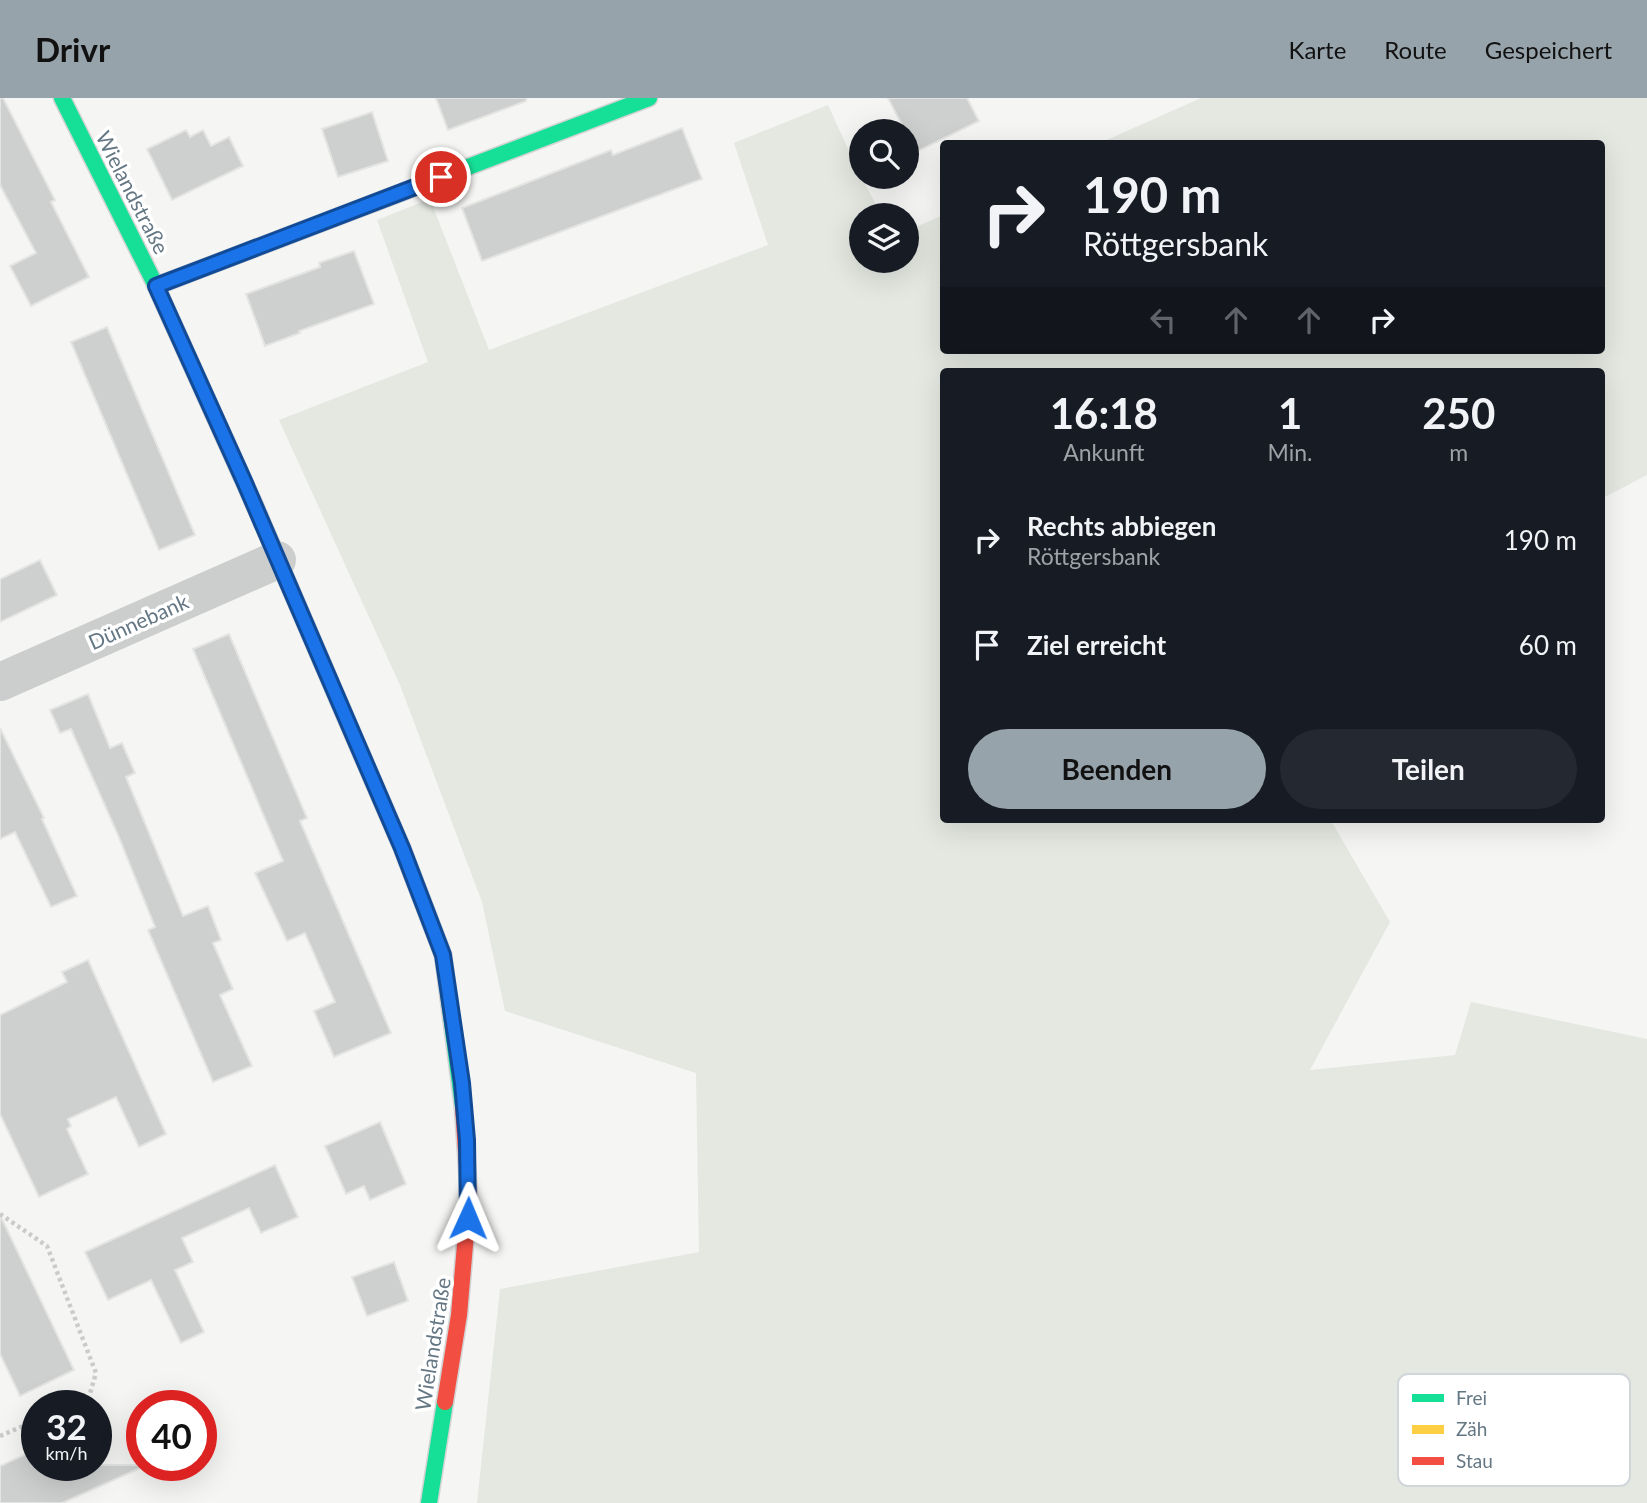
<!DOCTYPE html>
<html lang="de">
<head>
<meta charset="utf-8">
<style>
  :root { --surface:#171b24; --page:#242831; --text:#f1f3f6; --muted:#9ea1a6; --accent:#97a3ab }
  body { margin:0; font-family:Lato,sans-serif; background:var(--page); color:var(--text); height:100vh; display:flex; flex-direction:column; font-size:26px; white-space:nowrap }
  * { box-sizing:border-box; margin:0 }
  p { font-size:23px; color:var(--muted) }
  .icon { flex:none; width:38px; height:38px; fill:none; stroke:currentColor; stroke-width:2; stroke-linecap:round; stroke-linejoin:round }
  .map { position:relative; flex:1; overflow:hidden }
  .drawer { position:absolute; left:940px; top:270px; width:665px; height:455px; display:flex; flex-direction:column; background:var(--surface); border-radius:7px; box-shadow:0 7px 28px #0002 }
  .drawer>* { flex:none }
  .hud { position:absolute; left:940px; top:42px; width:665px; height:214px; border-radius:7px; box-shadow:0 7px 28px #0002; background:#171b24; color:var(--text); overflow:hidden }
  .controls { position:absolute; left:849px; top:21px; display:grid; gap:14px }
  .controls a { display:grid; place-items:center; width:70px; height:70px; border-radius:50%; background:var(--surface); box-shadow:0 7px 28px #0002; font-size:35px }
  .speed { position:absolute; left:21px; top:1292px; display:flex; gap:14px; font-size:35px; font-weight:700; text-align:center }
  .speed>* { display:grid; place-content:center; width:91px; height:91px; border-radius:50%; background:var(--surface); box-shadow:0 7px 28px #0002; line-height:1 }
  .speed small { font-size:18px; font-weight:400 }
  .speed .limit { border:10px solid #d22; background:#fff; color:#111 }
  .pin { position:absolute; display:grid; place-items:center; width:60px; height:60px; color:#fff; margin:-30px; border:4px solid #fff; border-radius:50%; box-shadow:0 2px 7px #0007 }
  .me { position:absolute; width:77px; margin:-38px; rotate:1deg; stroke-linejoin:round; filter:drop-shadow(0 0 5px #0008) }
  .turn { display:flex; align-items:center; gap:24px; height:147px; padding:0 28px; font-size:32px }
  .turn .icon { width:91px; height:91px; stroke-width:2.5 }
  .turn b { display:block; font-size:49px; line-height:60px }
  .lanes { display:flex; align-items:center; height:66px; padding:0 28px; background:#0003; justify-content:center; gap:35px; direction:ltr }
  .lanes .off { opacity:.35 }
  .eta { display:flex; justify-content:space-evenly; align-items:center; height:119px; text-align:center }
  .eta b { font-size:42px; font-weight:700; line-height:49px }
  .primary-button { display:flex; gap:14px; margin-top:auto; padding:14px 28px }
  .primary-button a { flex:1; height:80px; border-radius:42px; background:var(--accent); color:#111; font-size:28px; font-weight:700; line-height:80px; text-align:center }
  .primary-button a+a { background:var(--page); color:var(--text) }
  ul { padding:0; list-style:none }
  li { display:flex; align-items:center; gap:21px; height:105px; padding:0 28px }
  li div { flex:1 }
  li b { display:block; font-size:26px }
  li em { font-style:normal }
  header { display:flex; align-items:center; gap:42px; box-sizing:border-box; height:98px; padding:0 35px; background:var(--accent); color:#111 }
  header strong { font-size:33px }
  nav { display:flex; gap:38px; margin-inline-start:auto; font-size:24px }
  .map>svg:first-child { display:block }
</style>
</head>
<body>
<header>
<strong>Drivr</strong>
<nav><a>Karte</a><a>Route</a><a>Gespeichert</a></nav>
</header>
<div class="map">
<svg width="1647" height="1405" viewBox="0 0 1647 1405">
  <rect width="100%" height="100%" fill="#f5f5f3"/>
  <polygon fill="#e4e8e1" points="1201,0 1647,0 1647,377 1601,401 1601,273 943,273 943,721 1330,721 1390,824 1310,972 1455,957 1471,904 1647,941 1647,1405 477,1405 500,1191 699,1154 696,975 505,913 482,804 400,587 279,322 428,264 377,122 430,101 489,252 768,147 734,45 828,7 861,79 882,117 861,117 861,163 906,163 907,133 943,117 943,252 1601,252 1601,46 1100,45"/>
  <g fill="#ced0cf" stroke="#e4e4e3" stroke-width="2">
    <polygon points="0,0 3,0 55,102 51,104 89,179 31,208 10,168 36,155 0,87"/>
    <polygon points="436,0 526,0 526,3 448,32"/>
    <polygon points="888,0 967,0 979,23 916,54"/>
    <polygon points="372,14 388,63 338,79 322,31"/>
    <polygon points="682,30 702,81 482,163 462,110 611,52 613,57"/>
    <polygon points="186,32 190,39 203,32 211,48 229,39 243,68 172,102 147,51"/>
    <polygon points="354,153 374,206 299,233 300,235 265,248 246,196 320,169 319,165"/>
    <polygon points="107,229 195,437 159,452 71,244"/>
    <polygon points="40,462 57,497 0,524 0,481"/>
    <polygon points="229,536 307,720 300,723 391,935 334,959 314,913 335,904 305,835 287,843 255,775 283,763 193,551"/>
    <polygon points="88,596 110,650 122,645 135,675 126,679 183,818 208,808 221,842 213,845 233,891 220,897 252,968 213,984 148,832 155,829 118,737 71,631 60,635 50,612"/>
    <polygon points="0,630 44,720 42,721 77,798 51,809 15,734 0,741"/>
    <polygon points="88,862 166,1036 139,1049 116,999 68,1021 71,1028 67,1031 88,1076 39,1099 0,1016 0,917 67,884 62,874"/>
    <polygon points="380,1024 406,1086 370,1102 364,1088 346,1096 325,1048"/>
    <polygon points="275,1067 298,1119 261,1135 249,1110 182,1140 193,1164 175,1172 204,1234 181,1245 151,1182 108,1202 85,1154"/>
    <polygon points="0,1117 74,1272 20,1298 0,1256"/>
    <polygon points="394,1164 408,1203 367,1218 352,1179"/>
    <polygon points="37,1351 37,1367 147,1367 62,1405 0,1405 0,1368"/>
  </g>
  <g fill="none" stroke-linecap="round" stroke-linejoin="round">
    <defs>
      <g id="fast">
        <polyline points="62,0 156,188 255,408"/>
        <polyline points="156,188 649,0"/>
        <polyline points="339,604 402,750 443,857 463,1009"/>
        <polyline points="429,1405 445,1304"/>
      </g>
      <polyline id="slow" points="255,408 339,604"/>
      <polyline id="jam" points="445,1304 459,1217 469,1100 463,1009"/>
    </defs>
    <use href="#fast" stroke="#d2d3d4" stroke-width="19"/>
    <use href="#slow" stroke="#d2d3d4" stroke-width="19"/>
    <use href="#jam" stroke="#d2d3d4" stroke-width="19"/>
    <g stroke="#cacbcb" stroke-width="4.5" stroke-dasharray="3.5 3.5" stroke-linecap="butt">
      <polyline points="0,1116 47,1148 96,1275 89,1299 70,1307"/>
      <polyline points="0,1338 37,1322"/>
    </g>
    <polyline stroke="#cccece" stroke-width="38" points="0,584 277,462"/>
    <use href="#fast" stroke="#16e098" stroke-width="16"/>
    <use href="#slow" stroke="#ffcf43" stroke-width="16"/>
    <use href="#jam" stroke="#f24e42" stroke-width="16"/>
  </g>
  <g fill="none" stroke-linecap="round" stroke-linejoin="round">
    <defs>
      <polyline id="route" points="441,79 156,188 244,383 402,750 443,857 462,985 467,1042 468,1120"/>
    </defs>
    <use href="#route" stroke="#114b97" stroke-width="18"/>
    <use href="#route" stroke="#1a73e8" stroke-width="12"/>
  </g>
  <g text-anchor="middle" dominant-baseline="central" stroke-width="7" stroke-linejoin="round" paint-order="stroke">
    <g font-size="21" fill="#647784" stroke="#fff">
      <text transform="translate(133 94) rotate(63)">Wielandstraße</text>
      <text transform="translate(138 523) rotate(-24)">Dünnebank</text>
      <text transform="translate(432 1246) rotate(-81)">Wielandstraße</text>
    </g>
  </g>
  <rect x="1398" y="1276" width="232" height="112" rx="10" fill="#fff" stroke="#d0d6da" stroke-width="2"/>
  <rect x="1412" y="1296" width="32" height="8" fill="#16e098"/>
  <rect x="1412" y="1327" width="32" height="9" fill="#ffcf43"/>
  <rect x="1412" y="1359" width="32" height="8" fill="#f24e42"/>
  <g font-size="19" fill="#647784">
    <text x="1456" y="1307">Frei</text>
    <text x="1456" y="1338">Zäh</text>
    <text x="1456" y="1370">Stau</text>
  </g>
</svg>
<div class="controls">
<a><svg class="icon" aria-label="search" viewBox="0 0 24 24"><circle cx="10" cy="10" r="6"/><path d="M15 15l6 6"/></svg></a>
<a><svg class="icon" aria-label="layers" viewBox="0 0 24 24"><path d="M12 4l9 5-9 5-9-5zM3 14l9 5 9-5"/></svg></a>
</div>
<div class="speed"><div>32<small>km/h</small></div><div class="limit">40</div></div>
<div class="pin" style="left:441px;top:79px;background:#d93025"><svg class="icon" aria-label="arrive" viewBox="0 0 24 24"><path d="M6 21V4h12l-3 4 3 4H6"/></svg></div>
<svg class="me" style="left:468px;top:1120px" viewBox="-20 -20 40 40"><path d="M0-17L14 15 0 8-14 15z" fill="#1a73e8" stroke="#fff" stroke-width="4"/></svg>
<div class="hud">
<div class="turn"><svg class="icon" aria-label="right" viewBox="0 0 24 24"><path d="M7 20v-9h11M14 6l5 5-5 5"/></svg><div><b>190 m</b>Röttgersbank</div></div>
<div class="lanes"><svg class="icon off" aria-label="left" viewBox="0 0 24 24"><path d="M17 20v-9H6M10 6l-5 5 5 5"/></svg><svg class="icon off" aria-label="ahead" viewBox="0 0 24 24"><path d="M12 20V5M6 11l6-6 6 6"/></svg><svg class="icon off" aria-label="ahead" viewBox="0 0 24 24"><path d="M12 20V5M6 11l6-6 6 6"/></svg><svg class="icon" aria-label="right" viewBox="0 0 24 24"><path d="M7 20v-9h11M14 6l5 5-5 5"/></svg></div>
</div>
<section class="drawer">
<div class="eta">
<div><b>16:18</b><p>Ankunft</p></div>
<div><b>1</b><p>Min.</p></div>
<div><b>250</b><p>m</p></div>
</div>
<ul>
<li><svg class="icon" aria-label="right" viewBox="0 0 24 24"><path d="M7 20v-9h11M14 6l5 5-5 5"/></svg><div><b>Rechts abbiegen</b><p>Röttgersbank</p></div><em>190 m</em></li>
<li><svg class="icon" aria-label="arrive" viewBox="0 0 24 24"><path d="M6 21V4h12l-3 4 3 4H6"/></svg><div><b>Ziel erreicht</b></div><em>60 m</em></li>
</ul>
<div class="primary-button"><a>Beenden</a><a>Teilen</a></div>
</section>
</div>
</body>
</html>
